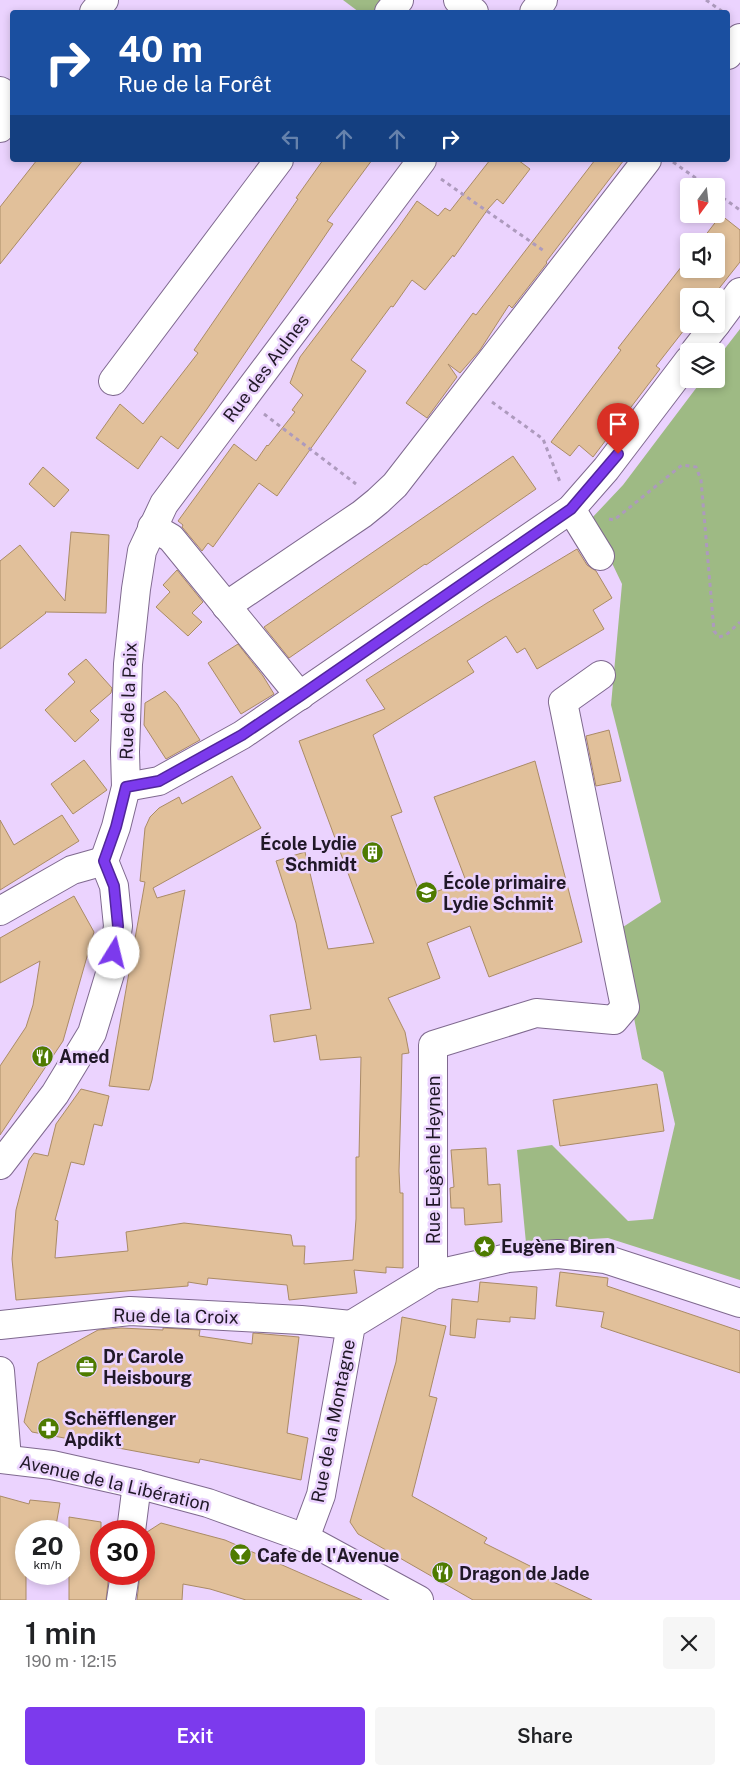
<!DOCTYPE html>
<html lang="en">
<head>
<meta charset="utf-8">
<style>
  :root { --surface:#fff; --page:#f6f6f6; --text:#202124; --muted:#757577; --accent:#7c3aed }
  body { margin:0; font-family:"Public Sans",sans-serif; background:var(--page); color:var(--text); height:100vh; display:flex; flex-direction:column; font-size:19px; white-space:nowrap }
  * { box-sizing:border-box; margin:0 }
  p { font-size:16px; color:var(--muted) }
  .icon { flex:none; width:28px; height:28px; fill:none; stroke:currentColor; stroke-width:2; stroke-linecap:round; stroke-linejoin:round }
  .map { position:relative; height:1600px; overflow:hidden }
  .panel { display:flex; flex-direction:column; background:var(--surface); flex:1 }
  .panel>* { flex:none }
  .guide { position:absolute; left:10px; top:10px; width:720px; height:152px; border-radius:5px; box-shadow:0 2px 8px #0003; background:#1a4fa0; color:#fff; overflow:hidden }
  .needle { width:32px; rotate:195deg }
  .fabs { position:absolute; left:680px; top:178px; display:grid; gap:10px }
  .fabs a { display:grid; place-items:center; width:45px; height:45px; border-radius:5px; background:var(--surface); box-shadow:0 2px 8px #0003; font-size:25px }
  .speed { position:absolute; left:15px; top:1520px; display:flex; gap:10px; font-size:25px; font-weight:700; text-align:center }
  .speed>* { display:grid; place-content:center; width:65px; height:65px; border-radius:50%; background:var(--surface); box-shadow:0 2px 8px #0003; line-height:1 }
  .speed small { font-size:12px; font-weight:400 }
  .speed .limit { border:8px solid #d22; background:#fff; color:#111 }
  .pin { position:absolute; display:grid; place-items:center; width:42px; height:42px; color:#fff; margin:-51px -21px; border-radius:50% 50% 50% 0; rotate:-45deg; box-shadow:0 0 5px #0007 }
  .pin .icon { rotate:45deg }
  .me { position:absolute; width:55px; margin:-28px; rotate:9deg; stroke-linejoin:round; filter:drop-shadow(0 0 4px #0008) }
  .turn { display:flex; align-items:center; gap:18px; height:105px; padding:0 25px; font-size:22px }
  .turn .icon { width:65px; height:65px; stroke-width:2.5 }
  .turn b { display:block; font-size:35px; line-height:42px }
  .lanes { display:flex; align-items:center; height:48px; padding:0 25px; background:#0003; justify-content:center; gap:25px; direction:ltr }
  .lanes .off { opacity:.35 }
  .round { display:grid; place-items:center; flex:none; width:52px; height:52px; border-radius:5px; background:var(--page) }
  .summary { display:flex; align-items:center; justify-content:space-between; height:85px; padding:0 25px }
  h1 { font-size:30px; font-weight:600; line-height:38px }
  .action { display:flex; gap:10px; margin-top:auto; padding:10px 25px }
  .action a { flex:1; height:58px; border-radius:5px; background:var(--accent); color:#fff; font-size:20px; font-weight:600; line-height:58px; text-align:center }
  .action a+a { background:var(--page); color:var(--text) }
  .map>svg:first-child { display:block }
</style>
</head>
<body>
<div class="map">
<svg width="740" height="1600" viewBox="0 0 740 1600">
  <rect width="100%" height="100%" fill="#ebd3fe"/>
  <g fill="#9eba84">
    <polygon points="343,0 387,0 377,12 359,12"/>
    <polygon points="740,329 740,1280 608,1238 526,1243 517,1150 552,1145 628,1221 653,1219 675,1124 663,1072 642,1059 617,931 661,902 611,705 622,584 591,519 623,485 703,379 716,379 716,360"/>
  </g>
  <g fill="#e1c09a" stroke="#aa8b66">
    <polygon points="37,160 83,160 0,264 0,207"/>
    <polygon points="323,160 372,160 327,221 333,224 207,409 178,449 161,436 138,469 96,438 120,404 143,424 198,353 194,350 298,199 296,198"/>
    <polygon points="490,160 518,160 530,169 503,204 497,199 488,209 454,257 453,255 425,290 412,280 393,307 391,306 351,360 366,371 277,496 259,483 213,547 208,543 202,551 182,527 183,525 178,521 234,444 256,461 267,445 268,446 295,412 292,410 303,395 290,383 300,357 398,228 417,201 438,216 445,208 450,211"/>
    <polygon points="595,160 624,160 546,262 547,263 512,308 509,305 480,350 460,373 448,364 457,377 427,418 406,403 473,313 476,315"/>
    <polygon points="721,215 740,230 740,262 713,296 689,296 689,324 692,324 690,327 688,325 656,366 660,369 593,457 579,445 570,456 551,442 621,350 618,348 689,257 689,269 716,269 716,241 701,241"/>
    <polygon points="513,456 536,489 426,565 425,564 289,658 264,627"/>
    <polygon points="43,467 69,490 54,507 29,484"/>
    <polygon points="71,532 109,535 106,613 45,612 46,613 0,649 0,561 20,545 65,601"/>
    <polygon points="577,549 587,565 596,571 612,598 593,610 604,629 537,669 525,648 517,653 506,636 467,661 474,672 373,735 402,812 391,816 421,897 466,881 434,797 535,761 582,942 489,977 470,926 427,943 440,978 388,998 405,1032 409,1053 402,1054 401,1100 399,1171 400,1193 403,1193 403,1268 386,1267 386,1273 354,1270 357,1293 289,1300 287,1285 208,1278 207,1285 188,1282 188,1286 16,1300 12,1259 16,1210 29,1160 34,1153 48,1156 56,1124 81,1089 109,1096 102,1126 94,1124 84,1165 71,1162 55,1220 58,1221 55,1258 128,1251 126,1232 184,1223 291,1235 293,1246 305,1246 304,1264 353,1260 356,1219 356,1157 359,1157 361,1057 320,1060 316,1035 274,1042 270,1015 311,1009 296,923 276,861 305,852 328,949 374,943 299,741 385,709 366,680 487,603"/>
    <polygon points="177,570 203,602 192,613 202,622 188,636 156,607 170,592 163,585"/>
    <polygon points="238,644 263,676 274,694 241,714 208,663"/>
    <polygon points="86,659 112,688 111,693 90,711 99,720 75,742 45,710 75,682 68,674"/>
    <polygon points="165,691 177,704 200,740 166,759 144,725 145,703"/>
    <polygon points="609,730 621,781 596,786 586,736"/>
    <polygon points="84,760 107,790 73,814 51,784"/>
    <polygon points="232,776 261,828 153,888 157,898 185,890 152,1080 149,1090 109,1086 145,882 140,881 145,828 150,817 159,808 179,797 182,804"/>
    <polygon points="62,815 79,841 0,890 0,820 14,845"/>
    <polygon points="74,896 94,932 63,1041 0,1135 0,1066 26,1027 33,1005 40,961 0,983 0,938"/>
    <polygon points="657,1084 664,1131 560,1146 553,1100"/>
    <polygon points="486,1148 488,1185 500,1184 502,1222 465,1225 464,1208 451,1208 450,1188 454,1187 451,1150"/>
    <polygon points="560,1272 608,1278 607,1286 740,1331 740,1373 601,1327 604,1312 556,1306"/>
    <polygon points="480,1282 537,1287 535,1319 510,1317 510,1322 477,1319 475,1338 450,1335 452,1299 478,1302"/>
    <polygon points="402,1317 446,1326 429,1396 437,1398 412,1496 487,1538 484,1543 536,1569 534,1573 592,1600 473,1600 358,1534 350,1522 396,1362"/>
    <polygon points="121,1328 163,1330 163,1328 200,1330 199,1336 252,1344 253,1333 299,1337 287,1433 308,1438 301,1480 200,1459 199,1463 32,1432 24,1422 38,1363 98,1330"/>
    <polygon points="0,1496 29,1504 30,1500 60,1503 55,1531 26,1531 26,1600 0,1600"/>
    <polygon points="69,1517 101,1522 101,1574 109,1574 106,1600 69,1600"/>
    <polygon points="161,1523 225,1540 362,1600 246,1600 210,1589 183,1584 182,1600 137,1600 140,1574 144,1574 144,1540 147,1532"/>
  </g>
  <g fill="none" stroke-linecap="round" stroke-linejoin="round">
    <defs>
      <g id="minor">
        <polyline points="458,0 474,12"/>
        <polyline points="94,12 104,0"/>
        <polyline points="389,12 399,0"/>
        <polyline points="534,12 543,0"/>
        <polyline points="728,55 740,38"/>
        <polyline points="0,91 12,99"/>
        <polyline points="0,128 12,112"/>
        <polyline points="716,324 740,292"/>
        <polyline points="695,351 716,324"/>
        <polyline points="113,381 279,160"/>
        <polyline points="571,509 600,556"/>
        <polyline points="152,527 171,538 300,696"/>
        <polyline points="226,606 362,514 378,501 395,485 647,160"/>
        <polyline points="126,787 159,781 242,735 571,509 606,469 689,360"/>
        <polyline points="0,911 72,870 104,861"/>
        <polyline points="0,1165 55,1094 92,1033 112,967 118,926 114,886 104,861 116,827 126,787 125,752 128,664 136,589 142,551 164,504 422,160"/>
        <polyline points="433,1275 433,1045 536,1013 614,1020 625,1007 563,702 601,675"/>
        <polyline points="0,1325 130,1311 301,1320 351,1325"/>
        <polyline points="0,1371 7,1459"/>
        <polyline points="0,1459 52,1465 137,1484 208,1503 305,1538 419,1600"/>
        <polyline points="131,1531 137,1484"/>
        <polyline points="305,1538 321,1495 351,1325 433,1275 508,1258 558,1254 605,1259 740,1303"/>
        <polyline points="121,1600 125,1574"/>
      </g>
    </defs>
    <use href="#minor" stroke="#7f698f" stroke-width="30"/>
    <g stroke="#ad9abd" stroke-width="3" stroke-dasharray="4 4" stroke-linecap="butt">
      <polyline points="706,0 723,12"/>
      <polyline points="673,162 707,186"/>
      <polyline points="441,179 544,251"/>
      <polyline points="716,193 740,210"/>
      <polyline points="492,402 543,439 560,482"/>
      <polyline points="264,414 356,484"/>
      <polyline points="609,519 614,520 682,465 696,467 701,480 714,631 719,637 726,635 740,622"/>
    </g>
    <use href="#minor" stroke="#fff" stroke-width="28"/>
  </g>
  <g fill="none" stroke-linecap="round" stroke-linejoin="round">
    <defs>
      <polyline id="route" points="114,953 118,926 114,886 104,861 116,827 126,787 159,781 242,735 300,696 571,509 618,454"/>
    </defs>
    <use href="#route" stroke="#51269a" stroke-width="12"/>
    <use href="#route" stroke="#7c3aed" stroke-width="9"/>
  </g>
  <defs>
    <symbol id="building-disc" viewBox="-11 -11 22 22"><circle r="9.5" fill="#4e7b00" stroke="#ebd3fe"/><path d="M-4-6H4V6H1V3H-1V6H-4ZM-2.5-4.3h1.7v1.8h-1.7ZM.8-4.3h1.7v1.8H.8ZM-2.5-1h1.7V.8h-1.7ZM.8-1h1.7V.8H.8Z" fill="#fff"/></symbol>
    <symbol id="school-disc" viewBox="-11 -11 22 22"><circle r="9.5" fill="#4e7b00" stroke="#ebd3fe"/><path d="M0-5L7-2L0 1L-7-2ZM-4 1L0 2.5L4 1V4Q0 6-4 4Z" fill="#fff"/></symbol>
    <symbol id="restaurant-disc" viewBox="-11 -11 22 22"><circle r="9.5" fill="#4e7b00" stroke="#ebd3fe"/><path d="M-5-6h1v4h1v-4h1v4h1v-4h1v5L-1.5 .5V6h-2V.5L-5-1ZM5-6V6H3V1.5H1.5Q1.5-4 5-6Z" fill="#fff"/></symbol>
    <symbol id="sight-disc" viewBox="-11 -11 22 22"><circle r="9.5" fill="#4e7b00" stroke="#ebd3fe"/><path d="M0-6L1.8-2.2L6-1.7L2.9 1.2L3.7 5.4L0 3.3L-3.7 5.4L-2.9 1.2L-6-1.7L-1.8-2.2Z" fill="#fff"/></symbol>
    <symbol id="office-disc" viewBox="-11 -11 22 22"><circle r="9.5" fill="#4e7b00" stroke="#ebd3fe"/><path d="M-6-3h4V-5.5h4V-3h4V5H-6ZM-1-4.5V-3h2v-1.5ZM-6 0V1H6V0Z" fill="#fff"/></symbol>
    <symbol id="pharmacy-disc" viewBox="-11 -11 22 22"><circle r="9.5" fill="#4e7b00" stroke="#ebd3fe"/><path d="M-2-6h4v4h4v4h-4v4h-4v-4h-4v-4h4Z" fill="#fff"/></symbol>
    <symbol id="bar-disc" viewBox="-11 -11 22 22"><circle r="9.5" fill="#4e7b00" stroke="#ebd3fe"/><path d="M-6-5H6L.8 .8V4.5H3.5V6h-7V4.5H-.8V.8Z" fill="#fff"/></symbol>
  </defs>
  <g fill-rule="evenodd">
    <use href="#building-disc" x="360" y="840" width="25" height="25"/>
    <use href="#school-disc" x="414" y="880" width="25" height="25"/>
    <use href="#restaurant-disc" x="30" y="1044" width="25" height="25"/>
    <use href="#sight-disc" x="472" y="1234" width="25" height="25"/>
    <use href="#office-disc" x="74" y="1354" width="25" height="25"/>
    <use href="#pharmacy-disc" x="36" y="1416" width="25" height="25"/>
    <use href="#bar-disc" x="228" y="1542" width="25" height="25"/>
    <use href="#restaurant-disc" x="430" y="1560" width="25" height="25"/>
  </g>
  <g text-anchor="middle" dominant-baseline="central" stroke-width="5" stroke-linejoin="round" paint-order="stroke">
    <g font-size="18" fill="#201827" stroke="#ebd3fe">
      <text transform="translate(266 368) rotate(-53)">Rue des Aulnes</text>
      <text transform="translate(128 701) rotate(-88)">Rue de la Paix</text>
      <text transform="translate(433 1160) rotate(-90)">Rue Eugène Heynen</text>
      <text transform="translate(176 1316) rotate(1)">Rue de la Croix</text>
      <text transform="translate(333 1421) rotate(-79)">Rue de la Montagne</text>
      <text transform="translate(115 1483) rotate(13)">Avenue de la Libération</text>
    </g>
    <g font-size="18" font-weight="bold" fill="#201827" stroke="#ebd3fe" text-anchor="start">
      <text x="357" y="843" text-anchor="end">École Lydie<tspan x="357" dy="21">Schmidt</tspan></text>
      <text x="443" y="882">École primaire<tspan x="443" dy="21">Lydie Schmit</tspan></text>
      <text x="59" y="1056">Amed</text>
      <text x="501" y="1246">Eugène Biren</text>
      <text x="103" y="1356">Dr Carole<tspan x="103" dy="21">Heisbourg</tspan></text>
      <text x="64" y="1418">Schëfflenger<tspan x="64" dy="21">Apdikt</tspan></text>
      <text x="257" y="1555">Cafe de l'Avenue</text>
      <text x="459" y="1573">Dragon de Jade</text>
    </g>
  </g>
</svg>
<div class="fabs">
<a><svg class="needle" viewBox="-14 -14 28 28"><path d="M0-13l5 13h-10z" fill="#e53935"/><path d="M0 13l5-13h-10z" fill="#757577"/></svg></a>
<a><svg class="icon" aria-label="sound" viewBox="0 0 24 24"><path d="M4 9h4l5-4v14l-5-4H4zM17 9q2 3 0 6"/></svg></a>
<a><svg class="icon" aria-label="search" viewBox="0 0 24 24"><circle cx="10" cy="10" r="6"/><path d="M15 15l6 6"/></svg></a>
<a><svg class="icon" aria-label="layers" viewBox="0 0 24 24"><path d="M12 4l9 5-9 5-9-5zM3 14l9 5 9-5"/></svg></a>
</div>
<div class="speed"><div>20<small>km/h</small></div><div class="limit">30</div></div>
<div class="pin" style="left:618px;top:454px;background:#d93025"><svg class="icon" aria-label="arrive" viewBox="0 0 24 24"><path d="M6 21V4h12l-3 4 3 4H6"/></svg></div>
<svg class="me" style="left:114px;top:953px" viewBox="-20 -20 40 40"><circle r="19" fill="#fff"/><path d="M0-13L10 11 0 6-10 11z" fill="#7c3aed"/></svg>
<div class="guide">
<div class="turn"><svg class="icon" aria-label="right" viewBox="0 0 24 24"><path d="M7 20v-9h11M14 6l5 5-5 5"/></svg><div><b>40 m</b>Rue de la Forêt</div></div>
<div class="lanes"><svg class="icon off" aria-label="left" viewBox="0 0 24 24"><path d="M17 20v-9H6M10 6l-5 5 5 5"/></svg><svg class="icon off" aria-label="ahead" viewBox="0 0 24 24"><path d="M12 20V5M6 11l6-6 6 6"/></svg><svg class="icon off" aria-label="ahead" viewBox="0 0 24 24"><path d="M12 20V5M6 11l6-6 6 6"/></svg><svg class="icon" aria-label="right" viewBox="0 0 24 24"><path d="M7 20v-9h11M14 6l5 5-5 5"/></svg></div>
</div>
</div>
<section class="panel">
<div class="summary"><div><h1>1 min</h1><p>190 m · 12:15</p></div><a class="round"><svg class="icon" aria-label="close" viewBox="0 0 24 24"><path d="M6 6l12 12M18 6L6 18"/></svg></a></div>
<div class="action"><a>Exit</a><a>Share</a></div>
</section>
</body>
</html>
